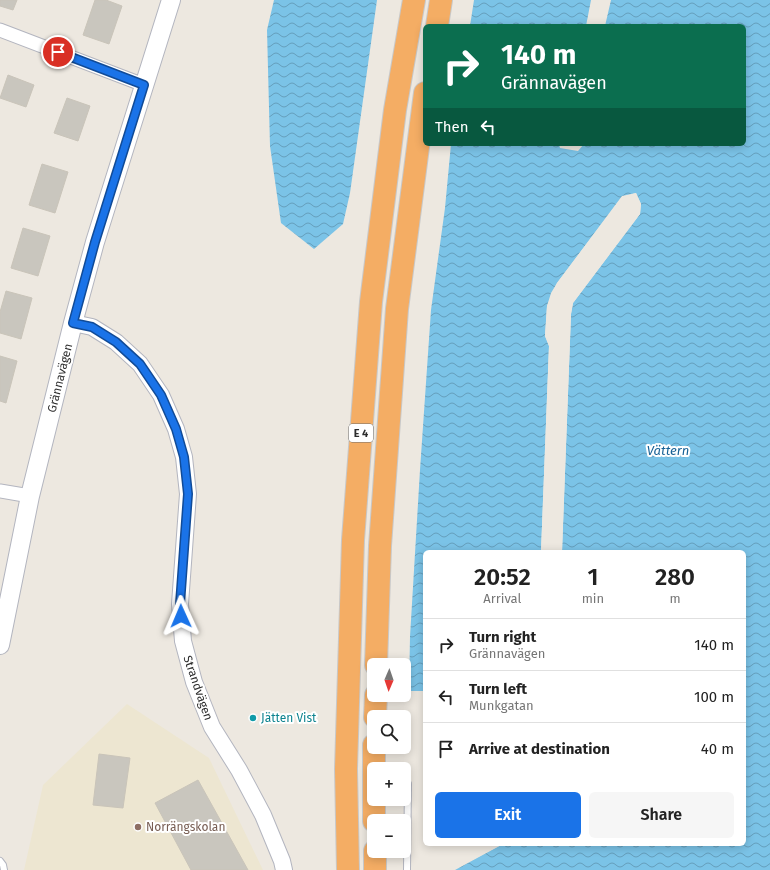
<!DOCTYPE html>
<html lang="en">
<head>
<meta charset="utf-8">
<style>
  :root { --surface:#fff; --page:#f6f6f6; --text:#222; --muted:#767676; --line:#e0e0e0; --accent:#1a73e8 }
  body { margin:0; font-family:"Fira Sans",sans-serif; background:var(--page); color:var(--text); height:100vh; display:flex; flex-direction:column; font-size:15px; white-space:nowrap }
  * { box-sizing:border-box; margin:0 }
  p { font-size:13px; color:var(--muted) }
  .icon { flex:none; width:22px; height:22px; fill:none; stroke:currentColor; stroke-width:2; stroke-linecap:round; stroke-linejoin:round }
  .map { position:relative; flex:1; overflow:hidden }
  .drawer { position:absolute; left:423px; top:550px; width:323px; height:296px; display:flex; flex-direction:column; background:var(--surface); border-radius:6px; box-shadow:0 2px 10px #0003 }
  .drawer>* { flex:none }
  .banner { position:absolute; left:423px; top:24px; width:323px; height:122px; border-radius:6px; box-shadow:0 2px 10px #0003; background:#0b6e4f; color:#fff; overflow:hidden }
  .needle { width:26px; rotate:182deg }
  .fabs { position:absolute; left:367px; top:658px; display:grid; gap:8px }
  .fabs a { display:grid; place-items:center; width:44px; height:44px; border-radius:6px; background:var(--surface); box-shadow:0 2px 10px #0003; font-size:20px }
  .pin { position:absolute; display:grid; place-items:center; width:34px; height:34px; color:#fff; margin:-17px; border:2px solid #fff; border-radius:50%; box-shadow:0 1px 4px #0007 }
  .me { position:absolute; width:44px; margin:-22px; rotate:359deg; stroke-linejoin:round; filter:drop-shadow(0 0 3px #0008) }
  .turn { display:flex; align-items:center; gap:14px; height:84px; padding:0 12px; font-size:18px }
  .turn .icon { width:52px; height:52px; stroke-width:2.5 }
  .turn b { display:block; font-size:28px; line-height:34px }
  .then { display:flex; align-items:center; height:38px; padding:0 12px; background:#0003; gap:8px; font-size:15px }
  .eta { display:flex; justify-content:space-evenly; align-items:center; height:68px; text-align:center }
  .eta b { font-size:24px; font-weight:600; line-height:28px }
  .button { display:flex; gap:8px; margin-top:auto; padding:8px 12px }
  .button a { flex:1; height:46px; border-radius:6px; background:var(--accent); color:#fff; font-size:16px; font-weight:600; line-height:46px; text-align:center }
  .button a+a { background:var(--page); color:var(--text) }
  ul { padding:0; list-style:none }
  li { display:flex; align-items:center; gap:12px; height:52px; padding:0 12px; border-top:1px solid var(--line) }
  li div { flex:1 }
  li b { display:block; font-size:15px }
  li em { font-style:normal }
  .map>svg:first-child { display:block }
</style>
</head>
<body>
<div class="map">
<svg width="770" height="870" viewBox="0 0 770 870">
  <defs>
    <pattern id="water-waves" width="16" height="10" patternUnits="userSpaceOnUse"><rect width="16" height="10" fill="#7bc3e7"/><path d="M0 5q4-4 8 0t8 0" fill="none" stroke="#659fbc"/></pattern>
  </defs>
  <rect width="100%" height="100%" fill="#ede8e0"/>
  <polygon fill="#ede6d1" points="127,704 209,758 263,870 24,870 43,785"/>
  <g fill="url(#water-waves)">
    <polygon points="274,0 377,0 350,193 343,224 314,249 281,223 270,146 267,30"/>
    <polygon points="474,0 591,0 586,26 470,26"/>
    <polygon points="611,0 770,0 770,870 455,870 503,844 744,844 744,552 562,552 571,314 573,303 640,214 641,204 636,193 622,197 557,283 547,306 545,336 549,346 541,552 425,552 425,691 409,691 410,637 420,470 431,310 445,208 451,144 559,144 560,148 578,151 584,144 744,144 744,26 605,26"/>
  </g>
  <g fill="#ede8e0">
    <polygon points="636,193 641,204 640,214 573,303 571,314 562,552 560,552 569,314 571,303 638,214 639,205 635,196 623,198 559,284 553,294 549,307 547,335 551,346 543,552 541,552 549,346 545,336 547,306 551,293 557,283 622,196"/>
    <polygon points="499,844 503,844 453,870 454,868"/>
  </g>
  <g fill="#c9c6be" stroke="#c9c4b9">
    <polygon points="0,0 17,0 13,10 0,6"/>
    <polygon points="95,0 106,0 122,6 109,44 83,35"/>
    <polygon points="8,75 34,85 26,107 0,98"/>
    <polygon points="67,98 90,106 78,141 54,133"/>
    <polygon points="42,164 68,172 55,213 29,205"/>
    <polygon points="23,228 50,236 38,276 11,268"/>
    <polygon points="6,291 32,298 21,339 0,333 0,312"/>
    <polygon points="0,356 17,361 6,403 0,401"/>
    <polygon points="99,754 130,758 123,808 93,805"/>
    <polygon points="198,780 248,870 191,870 155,803"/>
  </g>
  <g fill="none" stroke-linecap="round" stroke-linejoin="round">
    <defs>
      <g id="service">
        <polyline points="0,861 3,865 4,870"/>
        <polyline points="407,870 408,784"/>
      </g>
      <g id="minor">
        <polyline points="0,30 144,85"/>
        <polyline points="0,491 30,496"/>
      </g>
      <polyline id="tertiary" points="73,323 92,327 116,342 140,364 161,395 176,429 184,457 188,494 180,604 183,641 194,682 212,727 239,770 263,815 282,861 284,870"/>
      <polyline id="secondary" points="0,645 30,496 73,323 95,242 171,0"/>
      <g id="motorway">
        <polyline points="437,26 441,0"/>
        <polyline points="376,665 380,546 397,309 425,93"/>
        <polyline points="375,717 376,695"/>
        <polyline points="374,745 374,821"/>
        <polyline points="375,851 375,870"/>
        <polyline points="348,870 346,769 353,540 371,302 395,110 414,0"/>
      </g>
    </defs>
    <use href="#service" stroke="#b3b5bf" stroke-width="8"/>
    <use href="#minor" stroke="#b3b5bf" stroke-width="15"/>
    <use href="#tertiary" stroke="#b3b5bf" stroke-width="18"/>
    <use href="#secondary" stroke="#b3b5bf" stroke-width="20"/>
    <use href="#motorway" stroke="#c8c8c8" stroke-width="24"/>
    <use href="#service" stroke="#fff" stroke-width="6"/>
    <use href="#minor" stroke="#fff" stroke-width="13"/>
    <use href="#tertiary" stroke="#fff" stroke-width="16"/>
    <use href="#secondary" stroke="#fff" stroke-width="18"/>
    <use href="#motorway" stroke="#f4ad64" stroke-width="22"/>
  </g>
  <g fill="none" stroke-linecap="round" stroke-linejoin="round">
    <defs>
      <polyline id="route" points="58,52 144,85 95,242 73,323 92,327 116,342 140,364 161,395 176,429 184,457 188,494 180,604 181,616"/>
    </defs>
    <use href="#route" stroke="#114b97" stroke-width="10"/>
    <use href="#route" stroke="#1a73e8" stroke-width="7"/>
  </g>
  <circle fill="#0f9aa8" stroke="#fff" stroke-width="1.5" cx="253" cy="718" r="4"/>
  <circle fill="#8d6e63" stroke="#fff" stroke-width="1.5" cx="138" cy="827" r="4"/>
  <g text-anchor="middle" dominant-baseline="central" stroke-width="4" stroke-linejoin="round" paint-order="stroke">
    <rect fill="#fff" stroke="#6c6c6c" stroke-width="1" x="349" y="424" width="24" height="18" rx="3"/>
    <g font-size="11" font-weight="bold" fill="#2d2d2d">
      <text x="361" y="433">E 4</text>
    </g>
    <g font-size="12" fill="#2d2d2d" stroke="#fff">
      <text transform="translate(60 378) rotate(-76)">Grännavägen</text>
      <text transform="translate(198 688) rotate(71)">Strandvägen</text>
    </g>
    <g font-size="12" fill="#0d838f" stroke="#fff" text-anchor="start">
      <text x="261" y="718">Jätten Vist</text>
    </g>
    <g font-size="12" fill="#785e54" stroke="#fff" text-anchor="start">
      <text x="146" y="827">Norrängskolan</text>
    </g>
    <g font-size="13" font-style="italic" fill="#176196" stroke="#fff">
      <text x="668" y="450">Vättern</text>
    </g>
  </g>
</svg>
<div class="fabs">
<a><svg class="needle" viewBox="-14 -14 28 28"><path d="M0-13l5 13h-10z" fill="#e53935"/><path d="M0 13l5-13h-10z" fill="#767676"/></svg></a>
<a><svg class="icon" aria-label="search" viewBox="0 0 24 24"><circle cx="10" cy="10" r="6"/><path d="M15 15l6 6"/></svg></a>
<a>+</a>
<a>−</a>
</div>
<div class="pin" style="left:58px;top:52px;background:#d93025"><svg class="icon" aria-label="arrive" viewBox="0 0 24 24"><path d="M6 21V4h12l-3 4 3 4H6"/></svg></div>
<svg class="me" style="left:181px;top:616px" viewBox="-20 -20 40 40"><path d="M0-17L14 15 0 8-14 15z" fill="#1a73e8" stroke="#fff" stroke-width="4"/></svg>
<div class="banner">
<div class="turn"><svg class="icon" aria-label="right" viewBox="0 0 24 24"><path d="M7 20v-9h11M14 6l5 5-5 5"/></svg><div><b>140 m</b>Grännavägen</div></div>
<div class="then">Then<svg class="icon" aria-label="left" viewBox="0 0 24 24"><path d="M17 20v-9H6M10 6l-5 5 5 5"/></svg></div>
</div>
<section class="drawer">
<div class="eta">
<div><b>20:52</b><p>Arrival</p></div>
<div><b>1</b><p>min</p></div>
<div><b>280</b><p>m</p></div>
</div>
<ul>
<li><svg class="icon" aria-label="right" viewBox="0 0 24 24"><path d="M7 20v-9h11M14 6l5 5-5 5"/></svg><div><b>Turn right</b><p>Grännavägen</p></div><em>140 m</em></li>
<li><svg class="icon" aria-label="left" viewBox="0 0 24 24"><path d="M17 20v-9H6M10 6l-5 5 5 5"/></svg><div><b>Turn left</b><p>Munkgatan</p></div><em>100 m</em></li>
<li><svg class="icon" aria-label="arrive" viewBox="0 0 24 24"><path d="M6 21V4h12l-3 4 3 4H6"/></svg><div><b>Arrive at destination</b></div><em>40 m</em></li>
</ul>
<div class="button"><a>Exit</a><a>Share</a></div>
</section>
</div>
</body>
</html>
